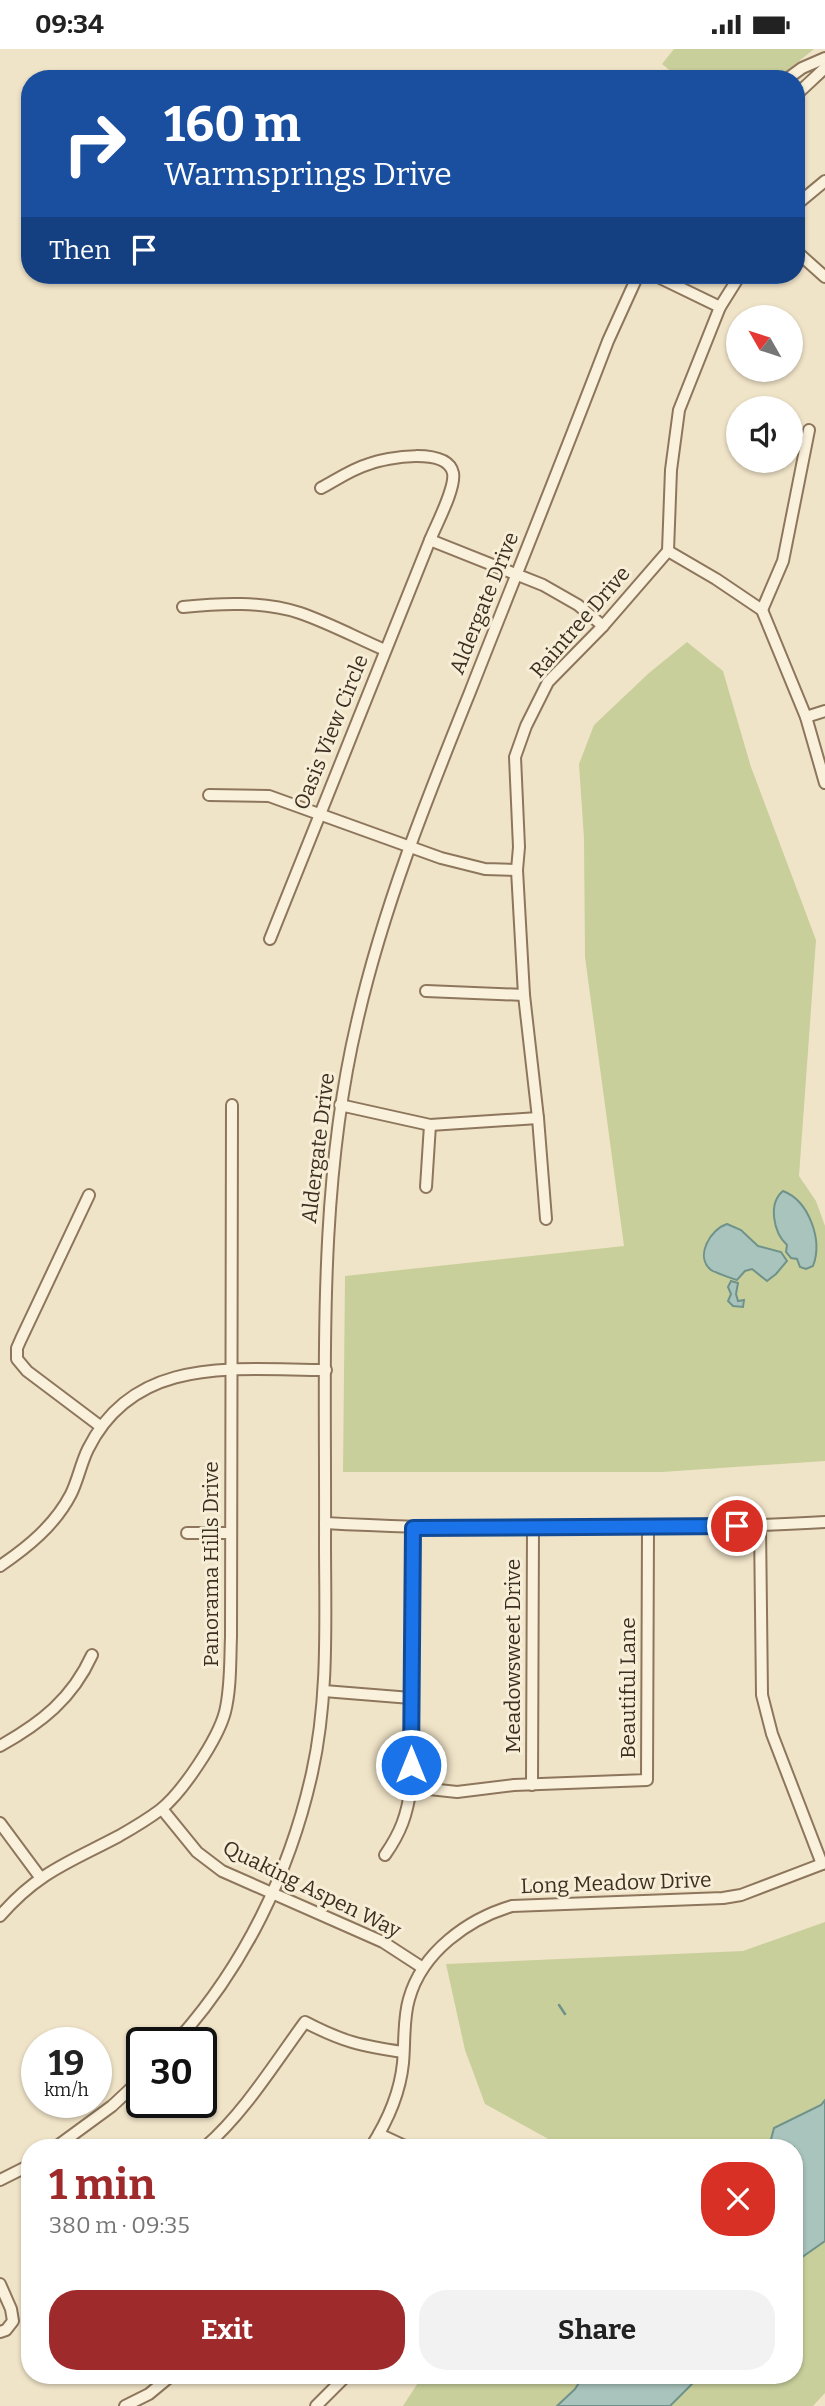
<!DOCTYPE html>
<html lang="en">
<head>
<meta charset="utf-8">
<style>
  :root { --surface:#fff; --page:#f2f2f2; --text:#222; --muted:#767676; --accent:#9e2a2b }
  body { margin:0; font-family:Bitter,serif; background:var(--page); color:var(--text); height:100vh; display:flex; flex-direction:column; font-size:26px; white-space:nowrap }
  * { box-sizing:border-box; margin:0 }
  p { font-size:23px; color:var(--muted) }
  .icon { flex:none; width:38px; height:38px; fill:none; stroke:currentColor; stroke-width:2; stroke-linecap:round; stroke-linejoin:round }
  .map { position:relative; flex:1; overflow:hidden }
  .details { position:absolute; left:21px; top:2090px; width:782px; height:245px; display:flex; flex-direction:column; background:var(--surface); border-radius:28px; box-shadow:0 2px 5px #0004 }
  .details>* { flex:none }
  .guide { position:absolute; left:21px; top:21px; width:784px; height:214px; border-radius:28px; box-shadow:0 2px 5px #0004; background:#1a4fa0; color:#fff; overflow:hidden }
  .needle { width:46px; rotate:309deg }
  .tools { position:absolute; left:726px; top:256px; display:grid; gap:14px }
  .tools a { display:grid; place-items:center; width:77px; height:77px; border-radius:50%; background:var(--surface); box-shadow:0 2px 5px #0004; font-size:35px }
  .speed { position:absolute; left:21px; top:1978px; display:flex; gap:14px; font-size:35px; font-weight:700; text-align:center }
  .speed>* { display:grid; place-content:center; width:91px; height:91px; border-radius:50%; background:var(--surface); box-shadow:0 2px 5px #0004; line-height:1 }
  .speed small { font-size:18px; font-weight:400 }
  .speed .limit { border:4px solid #111; border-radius:10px; background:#fff; color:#111 }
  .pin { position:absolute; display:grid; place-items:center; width:60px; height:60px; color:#fff; margin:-30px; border:4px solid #fff; border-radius:50%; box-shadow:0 2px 7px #0007 }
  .me { position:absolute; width:77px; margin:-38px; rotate:0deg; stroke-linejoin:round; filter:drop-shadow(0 0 5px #0008) }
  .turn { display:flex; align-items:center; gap:24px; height:147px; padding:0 28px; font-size:32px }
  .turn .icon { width:91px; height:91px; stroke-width:2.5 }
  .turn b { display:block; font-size:49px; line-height:60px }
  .then { display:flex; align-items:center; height:66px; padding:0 28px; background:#0003; gap:14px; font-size:26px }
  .round { display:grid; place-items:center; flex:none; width:74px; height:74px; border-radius:28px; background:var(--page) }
  .head { display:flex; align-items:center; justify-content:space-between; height:119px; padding:0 28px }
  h1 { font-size:42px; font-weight:700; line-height:52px; color:var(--accent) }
  .primary-button { display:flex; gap:14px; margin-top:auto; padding:14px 28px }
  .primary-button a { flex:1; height:80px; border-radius:28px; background:var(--accent); color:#fff; font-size:28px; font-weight:700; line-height:80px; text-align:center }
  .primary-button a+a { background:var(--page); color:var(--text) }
  .status { display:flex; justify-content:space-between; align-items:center; height:49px; padding:0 35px; background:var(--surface); direction:ltr }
  .status svg { height:19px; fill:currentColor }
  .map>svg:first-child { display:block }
</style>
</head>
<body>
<div class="status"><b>09:34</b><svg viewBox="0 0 49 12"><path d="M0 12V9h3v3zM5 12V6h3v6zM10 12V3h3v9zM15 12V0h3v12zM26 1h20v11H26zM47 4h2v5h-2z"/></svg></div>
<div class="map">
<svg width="825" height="2357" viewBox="0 0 825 2357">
  <rect width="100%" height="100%" fill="#f0e4c8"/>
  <g fill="#c9cf9b">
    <polygon points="674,0 814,0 777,30 680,30 662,15"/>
    <polygon points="687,593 723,622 751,718 816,891 799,1127 816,1152 825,1177 825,1412 662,1423 343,1423 345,1227 624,1197 585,908 584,790 579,715 594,676 649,624"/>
    <polygon points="825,1873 825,2344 813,2357 403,2357 423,2326 794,2326 794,2098 563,2098 485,2055 465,2001 446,1915 743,1902"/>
  </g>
  <g fill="#a9c4bc" stroke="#6f938a" stroke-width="2">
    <path d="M783,1142C809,1152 823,1191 813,1217L806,1220L800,1218L797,1210L791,1209L786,1203L787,1196C773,1183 768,1154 783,1142Z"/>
    <path d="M727,1175L741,1181L758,1197L781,1203L787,1212L776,1225L767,1232L752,1220L745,1222L737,1231C733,1230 714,1223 711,1221C694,1207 711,1180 727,1175Z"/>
    <polygon points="731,1232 738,1234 736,1245 738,1252 744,1251 743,1258 733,1257 728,1252 731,1245 728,1238"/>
    <polygon points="825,2051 825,2192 795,2213 794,2098 769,2098 774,2079 821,2056"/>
    <polygon points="584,2326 701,2326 670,2357 557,2357 575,2340"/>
  </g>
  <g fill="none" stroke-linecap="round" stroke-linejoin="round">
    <polyline stroke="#6f938a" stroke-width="2.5" points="559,1956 565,1965"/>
    <defs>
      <g id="minor">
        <polyline points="787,30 802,19 825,9"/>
        <polyline points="796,46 825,19"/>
        <polyline points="796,156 825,132"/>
        <polyline points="796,202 825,228"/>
        <polyline points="654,226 720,258"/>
        <polyline points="430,491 543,536 578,556 603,577"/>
        <polyline points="668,502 716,530 762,561 806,668 825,734"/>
        <path d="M183,558C221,554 263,552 300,564C329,574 357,589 385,601"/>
        <polyline points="762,561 783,512 809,381"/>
        <polyline points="806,668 825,662"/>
        <polyline points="209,746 269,747 441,809 485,820 517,821"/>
        <path d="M270,890L430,491C436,476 456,439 453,424C447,398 387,408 369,415C352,420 336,431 321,439"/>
        <polyline points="426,942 524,946"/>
        <polyline points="340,1056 430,1076 538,1069"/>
        <polyline points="426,1138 430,1076"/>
        <polyline points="89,1146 21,1290 17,1299 17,1310 27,1322 100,1377"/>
        <polyline points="546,1170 538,1069 524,946 517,821 519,798 515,708 526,677 548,633 603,577 668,502 671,421 679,361 720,258 740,226"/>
        <path d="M325,1474C414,1479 502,1480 591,1479C669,1478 747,1478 825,1473"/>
        <polyline points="760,1477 762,1646 772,1685 822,1815"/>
        <polyline points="187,1484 230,1484"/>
        <path d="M0,1517C28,1498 55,1476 71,1445C78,1431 81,1414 88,1400C135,1305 236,1321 326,1321"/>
        <polyline points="324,1642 411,1649"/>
        <path d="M0,1697C41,1674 72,1650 92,1606"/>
        <polyline points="532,1736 533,1479"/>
        <polyline points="411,1738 457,1743 514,1736 647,1731 648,1479"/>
        <polyline points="162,1760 197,1803 222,1822 383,1893 423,1919"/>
        <polyline points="0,1774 40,1828"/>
        <path d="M385,1806C401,1783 407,1766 411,1738L413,1479"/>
        <path d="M0,1867C38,1823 70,1813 119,1787C133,1779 148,1770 160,1761C182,1744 218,1690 225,1663C231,1639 230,1612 231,1588L232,1056"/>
        <path d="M176,1993C244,1918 290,1823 312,1724C329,1648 325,1569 325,1492C326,1318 317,1143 357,973C383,859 426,752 470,643C516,526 563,410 608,292L638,226"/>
        <polyline points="379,2085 407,2098"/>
        <polyline points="56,2098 112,2057 142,2029"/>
        <path d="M205,2098C245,2063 274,2015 305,1973C343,1993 362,1997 403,2003"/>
        <path d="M371,2098C387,2073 400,2044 403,2014C405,1993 403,1970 409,1950C422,1903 468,1870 512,1857L723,1849L741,1846L825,1814"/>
        <polyline points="0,2131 30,2116"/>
        <polyline points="0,2235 11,2260 13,2272 6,2281 0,2283"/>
        <polyline points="125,2357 149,2345 172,2326"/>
        <polyline points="316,2357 347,2326"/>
      </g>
    </defs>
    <use href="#minor" stroke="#8d765c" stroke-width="14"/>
    <use href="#minor" stroke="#faf1dc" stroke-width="10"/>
  </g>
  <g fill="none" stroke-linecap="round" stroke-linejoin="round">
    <defs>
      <polyline id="route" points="411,1716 413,1479 737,1477"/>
    </defs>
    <use href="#route" stroke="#114b97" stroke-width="18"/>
    <use href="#route" stroke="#1a73e8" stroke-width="12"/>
  </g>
  <g text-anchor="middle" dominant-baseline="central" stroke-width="6" stroke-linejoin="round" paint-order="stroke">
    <g font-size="21" fill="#3d2e20" stroke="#f7eed8">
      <text transform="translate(484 554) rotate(-68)">Aldergate Drive</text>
      <text transform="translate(580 573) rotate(-49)">Raintree Drive</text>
      <text transform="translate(331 683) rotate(-68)">Oasis View Circle</text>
      <text transform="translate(318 1099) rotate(-83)">Aldergate Drive</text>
      <text transform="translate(211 1515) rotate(-90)">Panorama Hills Drive</text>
      <text transform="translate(513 1607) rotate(-90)">Meadowsweet Drive</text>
      <text transform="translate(628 1639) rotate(-90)">Beautiful Lane</text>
      <text transform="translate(616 1834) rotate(-2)">Long Meadow Drive</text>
      <text transform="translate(312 1840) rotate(26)">Quaking Aspen Way</text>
    </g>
  </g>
</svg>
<div class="tools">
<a><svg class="needle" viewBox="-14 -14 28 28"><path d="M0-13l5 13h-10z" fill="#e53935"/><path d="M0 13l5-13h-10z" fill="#767676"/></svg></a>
<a><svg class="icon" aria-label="sound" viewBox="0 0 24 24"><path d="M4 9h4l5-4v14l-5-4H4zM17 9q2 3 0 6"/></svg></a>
</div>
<div class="speed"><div>19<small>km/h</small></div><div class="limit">30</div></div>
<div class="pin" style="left:737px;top:1477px;background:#d93025"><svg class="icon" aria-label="arrive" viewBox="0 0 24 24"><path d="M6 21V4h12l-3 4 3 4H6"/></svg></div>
<svg class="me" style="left:411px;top:1716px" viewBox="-20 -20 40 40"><circle r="17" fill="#1a73e8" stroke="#fff" stroke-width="3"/><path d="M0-11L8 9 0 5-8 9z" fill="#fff"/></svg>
<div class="guide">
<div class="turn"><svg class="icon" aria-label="right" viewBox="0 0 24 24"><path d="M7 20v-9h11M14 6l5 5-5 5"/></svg><div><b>160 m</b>Warmsprings Drive</div></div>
<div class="then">Then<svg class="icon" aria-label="arrive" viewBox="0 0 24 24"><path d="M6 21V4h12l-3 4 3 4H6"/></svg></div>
</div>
<section class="details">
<div class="head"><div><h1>1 min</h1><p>380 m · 09:35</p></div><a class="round" style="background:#d93025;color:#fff"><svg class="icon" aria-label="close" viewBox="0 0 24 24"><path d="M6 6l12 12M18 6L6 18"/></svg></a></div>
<div class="primary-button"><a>Exit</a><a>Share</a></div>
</section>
</div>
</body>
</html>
